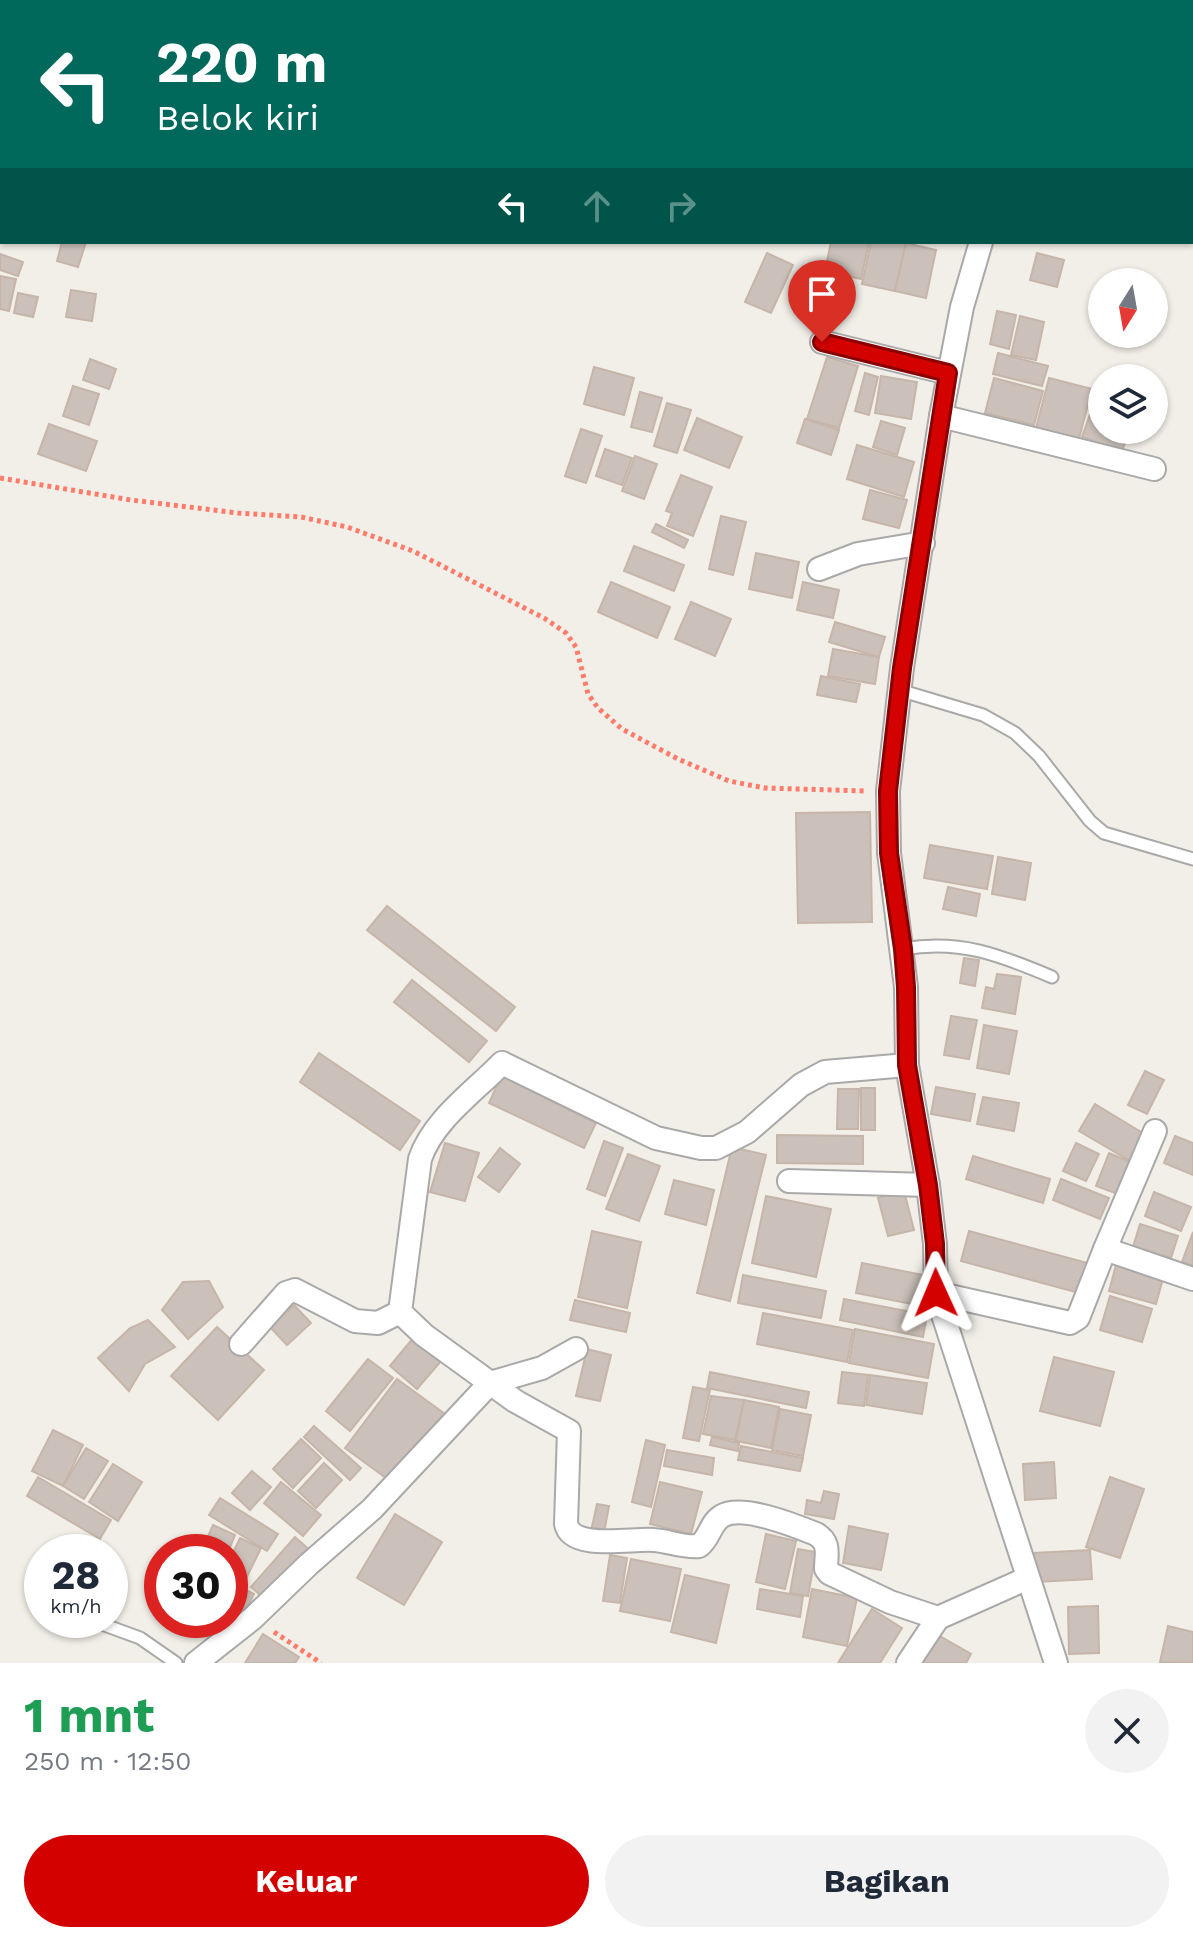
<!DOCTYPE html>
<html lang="id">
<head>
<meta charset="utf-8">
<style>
  :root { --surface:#fff; --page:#f2f2f3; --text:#1f2937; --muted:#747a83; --accent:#d30100 }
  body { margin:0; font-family:"Work Sans",sans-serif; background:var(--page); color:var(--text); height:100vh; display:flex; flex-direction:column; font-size:30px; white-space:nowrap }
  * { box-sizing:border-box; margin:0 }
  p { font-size:26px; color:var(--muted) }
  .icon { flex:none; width:44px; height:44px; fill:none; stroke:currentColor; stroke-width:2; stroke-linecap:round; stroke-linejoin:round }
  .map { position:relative; height:1663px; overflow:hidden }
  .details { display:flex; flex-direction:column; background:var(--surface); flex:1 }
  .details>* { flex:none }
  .hud { position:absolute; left:0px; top:0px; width:1194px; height:244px; box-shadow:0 2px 6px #0004; background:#00695c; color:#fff; overflow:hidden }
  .needle { width:52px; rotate:191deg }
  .controls { position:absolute; left:1088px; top:268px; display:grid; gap:16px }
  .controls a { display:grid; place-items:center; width:80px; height:80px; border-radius:50%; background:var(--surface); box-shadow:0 2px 6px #0004; font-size:40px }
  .speed { position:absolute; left:24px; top:1534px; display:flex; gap:16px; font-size:40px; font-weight:700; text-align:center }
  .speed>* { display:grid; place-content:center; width:104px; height:104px; border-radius:50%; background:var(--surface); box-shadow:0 2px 6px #0004; line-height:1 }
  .speed small { font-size:20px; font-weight:400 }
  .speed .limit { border:12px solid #d22; background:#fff; color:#111 }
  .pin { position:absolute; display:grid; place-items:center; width:68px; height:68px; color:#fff; margin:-82px -34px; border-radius:50% 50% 50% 0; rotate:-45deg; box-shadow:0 0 8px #0007 }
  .pin .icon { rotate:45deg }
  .me { position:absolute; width:88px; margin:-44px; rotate:359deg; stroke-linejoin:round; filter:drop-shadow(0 0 6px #0008) }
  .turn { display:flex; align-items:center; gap:28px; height:168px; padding:0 24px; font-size:36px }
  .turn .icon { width:104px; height:104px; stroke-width:2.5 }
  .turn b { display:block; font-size:56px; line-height:68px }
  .lanes { display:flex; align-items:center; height:76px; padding:0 24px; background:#0003; justify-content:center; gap:40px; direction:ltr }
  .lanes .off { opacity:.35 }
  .round { display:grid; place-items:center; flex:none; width:84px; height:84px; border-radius:42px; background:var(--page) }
  .head { display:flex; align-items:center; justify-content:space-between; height:136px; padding:0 24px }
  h1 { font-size:48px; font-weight:700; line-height:60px; color:#1e9e55 }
  .primary-button { display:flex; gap:16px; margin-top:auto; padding:16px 24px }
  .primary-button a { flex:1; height:92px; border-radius:48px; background:var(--accent); color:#fff; font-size:32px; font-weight:700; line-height:92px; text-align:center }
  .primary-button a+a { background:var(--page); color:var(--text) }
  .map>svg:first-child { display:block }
</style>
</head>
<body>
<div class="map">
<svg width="1193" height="1663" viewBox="0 0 1193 1663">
  <rect width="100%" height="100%" fill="#f2efe8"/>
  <g fill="#cbc1ba" stroke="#c6b5a8" stroke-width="2">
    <polygon points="347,0 411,0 411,2"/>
    <polygon points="982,0 1036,0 982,2"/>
    <polygon points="62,242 86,242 78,267 57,261"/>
    <polygon points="831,242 869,242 861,279 825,271"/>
    <polygon points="871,242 906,243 895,291 862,284"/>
    <polygon points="906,243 936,250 926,298 895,291"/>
    <polygon points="767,253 793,265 771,313 745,302"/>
    <polygon points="1037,253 1064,260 1057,287 1030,280"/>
    <polygon points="0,254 23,262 18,276 0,270"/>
    <polygon points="0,276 16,279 9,311 0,309"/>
    <polygon points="71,290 96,294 92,321 66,317"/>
    <polygon points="18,293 38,297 33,317 14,313"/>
    <polygon points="997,311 1016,315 1009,349 990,344"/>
    <polygon points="1020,316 1044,322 1036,360 1011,355"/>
    <polygon points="998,353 1048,366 1042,386 993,374"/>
    <polygon points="827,357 858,366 839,428 807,419"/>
    <polygon points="90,359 116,369 109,389 83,380"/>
    <polygon points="594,367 634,378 624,415 584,404"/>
    <polygon points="865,373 878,377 869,415 855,411"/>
    <polygon points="881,376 917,382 911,419 875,413"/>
    <polygon points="994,378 1043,391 1034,425 985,413"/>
    <polygon points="1049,378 1092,389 1079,439 1036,428"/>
    <polygon points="73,386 99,394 89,425 63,416"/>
    <polygon points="640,392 662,398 652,432 631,427"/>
    <polygon points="1096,397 1102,399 1102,430 1130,430 1122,451 1082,437"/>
    <polygon points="667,403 691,410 677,453 654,446"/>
    <polygon points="697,418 742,437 729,468 684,450"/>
    <polygon points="805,419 839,430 831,455 797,443"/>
    <polygon points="881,421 905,428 897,455 873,447"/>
    <polygon points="49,424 97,441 86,471 38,454"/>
    <polygon points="581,429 602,436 586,483 565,476"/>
    <polygon points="857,445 914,462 904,497 847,479"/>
    <polygon points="605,449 632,458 622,485 596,476"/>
    <polygon points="635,456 657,464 644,499 622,491"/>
    <polygon points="681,475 712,487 693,536 667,526 672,513 666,511"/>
    <polygon points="870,490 907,500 899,528 863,519"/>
    <polygon points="721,516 746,522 733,575 709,569"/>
    <polygon points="656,524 688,540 684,548 652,532"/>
    <polygon points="634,546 684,565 674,591 624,571"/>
    <polygon points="756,553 799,562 792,598 749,589"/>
    <polygon points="611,582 670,607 657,638 598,612"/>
    <polygon points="803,582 839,590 833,618 797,610"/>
    <polygon points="691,602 731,619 715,656 675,639"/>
    <polygon points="835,622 885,637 879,657 829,642"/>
    <polygon points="833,649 879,657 875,684 828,676"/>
    <polygon points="821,676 860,684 856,702 817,695"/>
    <polygon points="870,812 872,922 798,923 796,813"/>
    <polygon points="930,845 993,856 987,889 924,878"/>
    <polygon points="998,857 1031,863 1025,900 992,894"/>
    <polygon points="948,887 980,894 976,916 943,909"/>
    <polygon points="387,906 515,1007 496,1031 367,930"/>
    <polygon points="964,958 979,960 975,986 960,983"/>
    <polygon points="997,974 1021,977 1015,1014 982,1008 986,987 994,989"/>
    <polygon points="412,980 487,1041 469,1062 394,1002"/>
    <polygon points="951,1016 977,1020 969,1059 944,1055"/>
    <polygon points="984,1025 1017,1031 1009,1074 977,1068"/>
    <polygon points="319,1053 420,1121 400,1150 300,1082"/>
    <polygon points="1145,1071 1164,1080 1147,1114 1128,1105"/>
    <polygon points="501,1076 596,1123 584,1148 489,1103"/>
    <polygon points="936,1087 975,1094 970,1121 931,1114"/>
    <rect x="861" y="1088" width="14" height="42"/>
    <polygon points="838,1089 859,1089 858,1129 837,1129"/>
    <polygon points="983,1097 1019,1103 1014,1131 977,1124"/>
    <polygon points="1095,1104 1151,1138 1135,1164 1079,1131"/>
    <polygon points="777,1135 863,1136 863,1164 777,1163"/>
    <polygon points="1175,1136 1193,1143 1193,1175 1164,1163"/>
    <polygon points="604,1141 623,1148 605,1196 587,1189"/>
    <polygon points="445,1143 479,1153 465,1201 430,1192"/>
    <polygon points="1076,1143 1099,1154 1086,1181 1063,1171"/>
    <polygon points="732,1147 766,1155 730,1301 697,1293"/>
    <polygon points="500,1148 520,1164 499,1192 478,1177"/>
    <polygon points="1109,1153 1135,1164 1123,1196 1096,1186"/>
    <polygon points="628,1154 660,1166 639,1221 606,1209"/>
    <polygon points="973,1156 1050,1179 1043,1203 966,1179"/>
    <polygon points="1061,1179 1109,1198 1100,1219 1053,1200"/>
    <polygon points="674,1180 714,1190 706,1225 665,1214"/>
    <polygon points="904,1191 914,1230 888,1236 878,1198"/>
    <polygon points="1154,1192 1191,1207 1181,1231 1145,1216"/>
    <polygon points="766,1196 831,1209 816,1277 752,1263"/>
    <polygon points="1140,1224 1178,1236 1171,1258 1133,1247"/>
    <polygon points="592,1231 641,1242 627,1308 578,1297"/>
    <polygon points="969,1231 1091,1264 1083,1294 961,1261"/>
    <polygon points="1193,1232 1193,1266 1182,1262"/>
    <polygon points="1117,1261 1164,1275 1156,1304 1109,1291"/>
    <polygon points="862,1263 923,1275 917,1305 856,1293"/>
    <polygon points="743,1275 826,1291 821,1318 738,1303"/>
    <polygon points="209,1281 223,1307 188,1339 162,1310 183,1282"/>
    <polygon points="1110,1296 1152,1309 1142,1342 1100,1330"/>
    <polygon points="844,1299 927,1315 923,1337 840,1320"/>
    <polygon points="575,1300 630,1313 626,1332 570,1320"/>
    <polygon points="294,1305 311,1323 287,1345 270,1327"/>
    <polygon points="763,1313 853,1330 847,1362 757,1344"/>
    <polygon points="148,1320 175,1347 145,1364 129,1391 98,1358 130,1328"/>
    <polygon points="217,1327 264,1370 218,1420 171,1376"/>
    <polygon points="855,1329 934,1344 928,1378 849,1363"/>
    <polygon points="414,1337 441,1361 417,1389 390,1366"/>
    <polygon points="587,1349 611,1355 600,1401 576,1396"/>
    <polygon points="1054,1357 1114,1372 1100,1426 1040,1411"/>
    <polygon points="368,1359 393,1378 350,1431 326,1411"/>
    <polygon points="710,1372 809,1392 806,1408 707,1388"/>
    <polygon points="842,1372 868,1375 864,1406 838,1403"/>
    <polygon points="870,1375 927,1383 922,1414 866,1405"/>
    <polygon points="397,1379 445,1414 393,1483 345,1448"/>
    <polygon points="693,1387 710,1390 699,1441 683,1438"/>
    <polygon points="711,1396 744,1400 735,1440 703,1434"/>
    <polygon points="744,1400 779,1407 771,1448 736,1441"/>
    <polygon points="780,1409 811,1415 803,1456 772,1450"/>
    <polygon points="314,1426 361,1468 350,1480 304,1437"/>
    <polygon points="53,1430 83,1445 63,1486 32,1471"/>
    <polygon points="712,1437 739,1443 738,1451 710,1445"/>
    <polygon points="301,1439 321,1458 293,1488 273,1469"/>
    <polygon points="646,1440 665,1445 651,1507 632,1502"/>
    <polygon points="741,1446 803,1458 800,1471 738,1460"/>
    <polygon points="86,1448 108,1461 84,1499 63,1486"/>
    <polygon points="667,1450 714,1458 712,1475 664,1466"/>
    <polygon points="1054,1462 1056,1498 1025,1500 1023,1464"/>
    <polygon points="324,1463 342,1480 316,1508 298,1491"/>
    <polygon points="113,1464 142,1482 118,1521 89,1502"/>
    <polygon points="252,1471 271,1487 250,1510 232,1493"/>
    <polygon points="38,1477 111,1520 100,1539 27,1496"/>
    <polygon points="1110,1477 1144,1489 1120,1558 1086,1547"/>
    <polygon points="281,1482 321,1515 303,1536 264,1503"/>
    <polygon points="660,1482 702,1492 691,1534 650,1524"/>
    <polygon points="824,1491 839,1494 834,1519 805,1514 807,1500 821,1503"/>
    <polygon points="220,1498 278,1534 267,1551 209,1515"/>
    <polygon points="597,1504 609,1506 604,1533 591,1531"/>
    <polygon points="395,1514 442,1542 404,1605 357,1578"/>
    <polygon points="213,1525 235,1535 228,1552 201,1552"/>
    <polygon points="849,1526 888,1534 881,1570 843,1563"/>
    <polygon points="766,1534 796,1541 785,1589 756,1582"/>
    <polygon points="295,1537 312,1552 267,1601 251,1587"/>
    <polygon points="240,1538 261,1548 244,1583 230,1577 230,1559"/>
    <polygon points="798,1549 816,1552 808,1596 790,1593"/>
    <polygon points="1090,1550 1092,1579 1036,1582 1034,1553"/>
    <polygon points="610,1555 627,1558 620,1603 603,1601"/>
    <polygon points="631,1559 681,1569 670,1621 620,1611"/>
    <polygon points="685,1575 729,1585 716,1643 671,1632"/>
    <polygon points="230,1582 254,1594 245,1612 230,1605"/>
    <polygon points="760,1589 803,1596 800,1617 757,1609"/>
    <polygon points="812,1589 857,1598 847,1646 803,1637"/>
    <polygon points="1098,1606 1099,1653 1069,1654 1068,1607"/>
    <polygon points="872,1609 902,1628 880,1663 838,1663"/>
    <polygon points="1168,1626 1193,1632 1193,1663 1160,1662"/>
    <polygon points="263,1634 299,1657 295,1663 245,1663"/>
    <polygon points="938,1635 971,1654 966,1663 922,1663"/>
  </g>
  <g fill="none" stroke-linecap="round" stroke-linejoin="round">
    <defs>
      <g id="lane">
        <polyline points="1115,2 1116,0"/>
        <polyline points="899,690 983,715 1015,733 1039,756 1090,821 1104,833 1193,859"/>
        <path d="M903,949C960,939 1000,955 1052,977"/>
        <polyline points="33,1593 42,1597"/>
        <polyline points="91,1620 140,1638 176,1663"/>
      </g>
      <g id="street">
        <polyline points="566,0 571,2"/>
        <polyline points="262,2 263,0"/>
        <polyline points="1070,2 1071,0"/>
        <polyline points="0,43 2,44"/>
        <polyline points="0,149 2,144"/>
        <polyline points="981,242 962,307 941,416 902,668 888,791 889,853 906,987 907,1065 928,1185 935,1244 936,1293 1056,1663"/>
        <polyline points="822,342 948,373"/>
        <polyline points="941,416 1154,469"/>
        <polyline points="819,569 858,554 923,543"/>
        <path d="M907,1065L825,1072L801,1085L747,1132L716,1148H701L656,1138L502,1063C474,1092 433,1120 420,1159L400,1312L424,1335L515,1401L569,1431L566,1524C572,1551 632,1538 654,1540C669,1541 684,1548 699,1546C710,1538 710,1523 722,1516C742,1504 796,1526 816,1534C831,1543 826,1554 826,1569L829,1573L890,1602L938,1618L1028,1578"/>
        <polyline points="789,1181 928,1185"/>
        <polyline points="1105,1249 1155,1131"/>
        <polyline points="936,1293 1070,1323 1078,1318 1105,1249 1193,1279"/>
        <polyline points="241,1344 286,1293 295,1290 355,1321 378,1323 400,1312"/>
        <polyline points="196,1663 253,1618 309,1564 372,1509 490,1383 542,1368 576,1349"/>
        <polyline points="908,1663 938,1618"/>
      </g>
    </defs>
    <use href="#lane" stroke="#a9a9a9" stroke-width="15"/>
    <use href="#street" stroke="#a9a9a9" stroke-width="26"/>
    <g stroke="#ff7c6c" stroke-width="5" stroke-dasharray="4 4" stroke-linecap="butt">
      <polyline points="0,478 131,500 238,513 301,517 347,527 413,551 544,618 566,633 576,647 588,694 598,708 622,729 678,759 729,781 765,788 867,791"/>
      <polyline points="274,1632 321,1663"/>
    </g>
    <use href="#lane" stroke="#fff" stroke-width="11"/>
    <use href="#street" stroke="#fff" stroke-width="22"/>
  </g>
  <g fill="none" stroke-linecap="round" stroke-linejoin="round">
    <defs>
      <polyline id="route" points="822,342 948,373 902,668 888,791 889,853 903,949 906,987 907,1065 928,1185 935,1244 936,1293"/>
    </defs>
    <use href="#route" stroke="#890100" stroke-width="20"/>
    <use href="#route" stroke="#d30100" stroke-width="14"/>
  </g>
</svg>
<div class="controls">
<a><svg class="needle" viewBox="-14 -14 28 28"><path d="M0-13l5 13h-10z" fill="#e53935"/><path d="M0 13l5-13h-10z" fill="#747a83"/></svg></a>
<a><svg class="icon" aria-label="layers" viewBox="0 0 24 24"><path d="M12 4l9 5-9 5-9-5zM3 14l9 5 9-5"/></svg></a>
</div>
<div class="speed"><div>28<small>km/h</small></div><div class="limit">30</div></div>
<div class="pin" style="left:822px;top:342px;background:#d93025"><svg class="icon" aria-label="arrive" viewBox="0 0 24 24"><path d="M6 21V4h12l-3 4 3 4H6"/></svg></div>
<svg class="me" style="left:936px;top:1293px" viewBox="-20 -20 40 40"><path d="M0-17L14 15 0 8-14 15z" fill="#d30100" stroke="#fff" stroke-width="4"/></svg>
<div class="hud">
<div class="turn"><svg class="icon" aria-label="left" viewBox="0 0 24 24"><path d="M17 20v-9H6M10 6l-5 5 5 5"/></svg><div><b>220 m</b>Belok kiri</div></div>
<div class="lanes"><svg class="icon" aria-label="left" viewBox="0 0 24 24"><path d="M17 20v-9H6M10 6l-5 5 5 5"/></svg><svg class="icon off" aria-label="ahead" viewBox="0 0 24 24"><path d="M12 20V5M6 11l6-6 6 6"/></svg><svg class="icon off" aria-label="right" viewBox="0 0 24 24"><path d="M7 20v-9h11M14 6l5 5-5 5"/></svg></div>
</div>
</div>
<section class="details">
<div class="head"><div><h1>1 mnt</h1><p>250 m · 12:50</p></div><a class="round"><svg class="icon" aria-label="close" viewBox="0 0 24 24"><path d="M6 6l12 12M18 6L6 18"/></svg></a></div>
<div class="primary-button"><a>Keluar</a><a>Bagikan</a></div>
</section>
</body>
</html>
